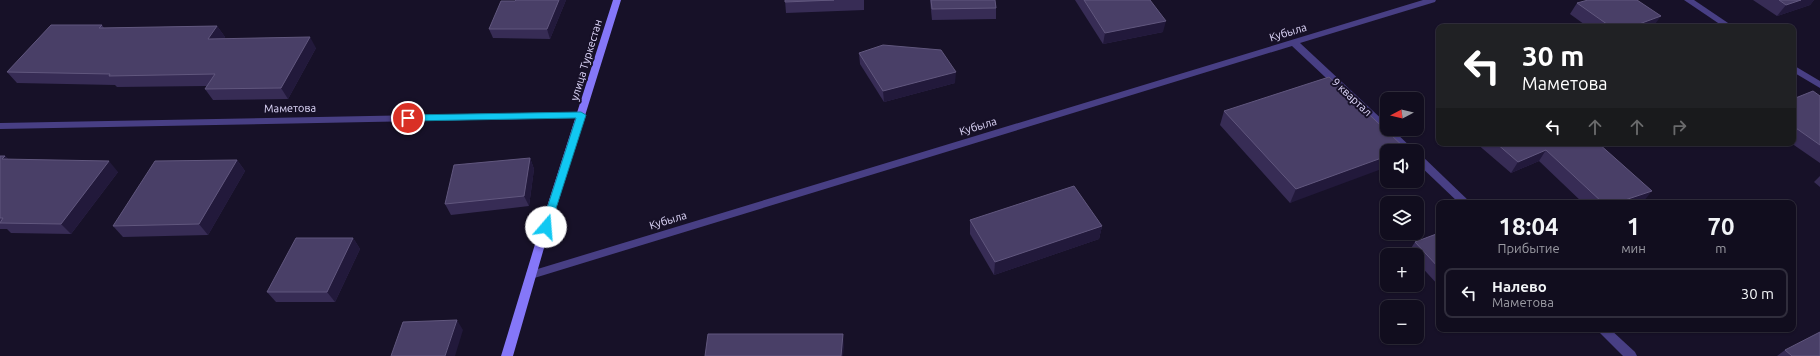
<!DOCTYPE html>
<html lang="ru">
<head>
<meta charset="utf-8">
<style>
  :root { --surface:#110d1e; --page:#1e1b2b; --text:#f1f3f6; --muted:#9c9ca4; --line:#302d3c }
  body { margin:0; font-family:Ubuntu,sans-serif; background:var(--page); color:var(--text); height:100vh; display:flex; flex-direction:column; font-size:15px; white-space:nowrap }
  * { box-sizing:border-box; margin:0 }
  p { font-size:13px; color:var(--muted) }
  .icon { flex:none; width:22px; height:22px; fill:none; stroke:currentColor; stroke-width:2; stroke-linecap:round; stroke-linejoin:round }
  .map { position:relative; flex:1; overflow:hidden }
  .drawer { position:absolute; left:1436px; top:200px; width:360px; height:132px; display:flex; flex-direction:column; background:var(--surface); border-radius:8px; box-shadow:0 1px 3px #0004,0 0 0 1px var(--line) }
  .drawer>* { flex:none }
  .hud { position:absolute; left:1436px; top:24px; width:360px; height:122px; border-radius:8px; box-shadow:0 1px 3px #0004,0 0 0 1px var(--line); background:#202124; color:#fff; overflow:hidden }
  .needle { width:26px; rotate:263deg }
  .buttons { position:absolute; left:1380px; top:92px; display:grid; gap:8px }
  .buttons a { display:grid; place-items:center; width:44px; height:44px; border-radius:8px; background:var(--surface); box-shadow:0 1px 3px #0004,0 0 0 1px var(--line); font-size:20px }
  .pin { position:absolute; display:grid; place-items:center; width:34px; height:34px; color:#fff; margin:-17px; border:2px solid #fff; border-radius:50%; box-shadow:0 1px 4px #0007 }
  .me { position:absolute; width:44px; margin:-22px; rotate:18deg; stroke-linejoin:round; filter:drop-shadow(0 0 3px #0008) }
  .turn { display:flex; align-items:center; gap:14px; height:84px; padding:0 20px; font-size:18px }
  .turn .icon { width:52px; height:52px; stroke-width:2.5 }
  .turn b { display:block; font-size:28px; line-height:34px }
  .lanes { display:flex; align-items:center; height:38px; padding:0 20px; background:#0003; justify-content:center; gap:20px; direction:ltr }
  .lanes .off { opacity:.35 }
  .eta { display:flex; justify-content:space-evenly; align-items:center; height:68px; text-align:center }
  .eta b { font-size:24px; font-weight:700; line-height:28px }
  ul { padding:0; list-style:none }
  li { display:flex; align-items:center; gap:12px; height:50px; margin:0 8px 6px; padding:0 12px; border:2px solid var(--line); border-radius:8px }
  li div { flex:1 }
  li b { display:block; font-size:15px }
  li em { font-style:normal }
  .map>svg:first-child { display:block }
</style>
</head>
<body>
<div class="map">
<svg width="1820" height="356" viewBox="0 0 1820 356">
  <rect width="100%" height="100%" fill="#171128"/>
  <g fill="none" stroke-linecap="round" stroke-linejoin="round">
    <g fill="#483f84" fill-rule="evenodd">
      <polygon points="1423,0 1436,0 1435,2 1300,43 1387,124 1387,129 1392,129 1415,151 1404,151 1292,46 531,279 527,278 526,275 527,272 531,271"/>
      <polygon points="1684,0 1694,0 1734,27 1724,27"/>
      <polygon points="1793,65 1820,81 1820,88 1793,72"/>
      <polygon points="581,112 586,115 581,118 0,129 0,123"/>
      <polygon points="1417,153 1420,154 1471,203 1459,203 1417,163"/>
      <polygon points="1596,329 1610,329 1635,352 1637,356 1623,356"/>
    </g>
    <polygon fill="#8577f8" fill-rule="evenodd" points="613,0 621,0 546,241 513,356 501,356 536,241"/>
  </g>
  <g fill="#372c55">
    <polygon points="516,0 566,0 550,39 493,38 489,29"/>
    <polygon points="785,0 864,0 864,10 786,13"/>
    <polygon points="930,0 995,0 996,8 996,19 932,20"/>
    <polygon points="1075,0 1150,0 1163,32 1103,44"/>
    <polygon points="1753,0 1814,0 1810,5 1777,16"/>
    <polygon points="1577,3 1653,27 1588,27 1570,14"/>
    <polygon points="102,25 104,28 217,26 225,37 223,39 316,48 288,99 213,100 205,89 207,86 117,87 115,85 17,83 7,72"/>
    <polygon points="859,53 955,83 884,102 860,64"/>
    <polygon points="1820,96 1820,163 1791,143 1793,143 1793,99"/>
    <polygon points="1224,111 1406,149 1405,151 1387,151 1290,203 1220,125"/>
    <polygon points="1476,143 1598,143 1643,202 1640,203 1583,203 1539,161 1511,173"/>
    <polygon points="0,156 5,156 8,159 118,172 71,234 11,233 7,229 0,229"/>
    <polygon points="530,158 534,169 529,206 451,215 445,204"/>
    <polygon points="237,160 245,171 208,235 123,237 113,226"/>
    <polygon points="1820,176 1820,187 1814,182"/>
    <polygon points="970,220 1102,226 1099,239 994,275 970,234"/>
    <polygon points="1439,233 1439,286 1417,262 1417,255 1410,255 1408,253 1415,242"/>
    <polygon points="353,238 360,249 335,302 276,302 267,292"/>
    <polygon points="1785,350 1820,356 1777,356"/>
  </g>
  <g fill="#22193b">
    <polygon points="559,0 566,0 550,39 547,29"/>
    <polygon points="1801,0 1814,0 1810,5 1777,16 1786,5"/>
    <polygon points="1661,16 1653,27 1631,27"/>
    <polygon points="1166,21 1163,32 1103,44 1105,33"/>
    <polygon points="217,26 225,37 216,50 208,39"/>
    <polygon points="310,37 316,48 288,99 281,88"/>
    <polygon points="956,72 955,83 884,102 883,91"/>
    <polygon points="1546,150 1539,161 1511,173 1518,162"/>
    <polygon points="5,156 16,167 2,159"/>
    <polygon points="1387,156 1387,167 1290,203 1296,189"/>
    <polygon points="530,158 534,169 529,206 524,196"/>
    <polygon points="237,160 245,171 208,235 199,224"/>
    <polygon points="109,161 118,172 71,234 61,224"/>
    <polygon points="1652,191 1643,202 1640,203 1616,203"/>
    <polygon points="1102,226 1099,239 994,275 995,262"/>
    <polygon points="353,238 360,249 335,302 327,292"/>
    <polygon points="457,320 463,330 455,356 445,356"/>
    <polygon points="843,334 844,347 843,356 841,356"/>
  </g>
  <g fill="#493f67" stroke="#61577e">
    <polygon points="516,0 559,0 547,29 489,29 501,1 515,1"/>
    <polygon points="785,0 834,0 785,2"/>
    <polygon points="931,0 995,0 996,8 932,9"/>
    <polygon points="1084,0 1150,0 1166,21 1105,33"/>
    <polygon points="1588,0 1637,0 1661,16 1631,27 1611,27 1577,3"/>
    <polygon points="1779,0 1801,0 1786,5"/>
    <polygon points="51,25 102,25 99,28 217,26 208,39 310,37 281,88 205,89 215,74 109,76 110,74 7,72"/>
    <polygon points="883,45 941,50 956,72 883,91 859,53"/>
    <polygon points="1329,77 1406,149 1401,151 1387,151 1387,156 1296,189 1224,111"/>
    <polygon points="1813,91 1820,96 1820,145 1793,126 1793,99"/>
    <polygon points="1496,143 1598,143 1652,191 1616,203 1603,203 1546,150 1518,162"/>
    <polygon points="0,156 5,156 2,159 109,161 61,224 0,223 3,218 0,218"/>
    <polygon points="530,158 524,196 445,204 454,165"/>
    <polygon points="237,160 199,224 113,226 155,161"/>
    <polygon points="1074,186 1102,226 995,262 970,220"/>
    <polygon points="1439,233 1439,268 1415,242"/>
    <polygon points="296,238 353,238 327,292 267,292"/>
    <polygon points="457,320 445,356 391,356 403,322"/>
    <polygon points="1820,332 1820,356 1792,356 1785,350"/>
    <polygon points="708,334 843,334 841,356 705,356"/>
  </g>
  <polygon fill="#11c8f2" stroke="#0b829d" points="581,112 586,115 550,227 546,231 541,227 576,118 408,121 404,118 408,115"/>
  <g text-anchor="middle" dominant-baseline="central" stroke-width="4" stroke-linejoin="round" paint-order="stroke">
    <g font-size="11" fill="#e1dafd" stroke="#171128">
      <text transform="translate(1288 32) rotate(-17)">Кубыла</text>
      <text transform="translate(586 60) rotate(-73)">улица Туркестан</text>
      <text transform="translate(1352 97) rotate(43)">9 квартал</text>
      <text transform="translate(290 108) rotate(-1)">Маметова</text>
      <text transform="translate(978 126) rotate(-17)">Кубыла</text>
      <text transform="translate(668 220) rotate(-17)">Кубыла</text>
    </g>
  </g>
</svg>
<div class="buttons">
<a><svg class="needle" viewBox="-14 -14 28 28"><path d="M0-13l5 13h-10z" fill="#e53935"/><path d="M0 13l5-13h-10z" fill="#9c9ca4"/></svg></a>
<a><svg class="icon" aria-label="sound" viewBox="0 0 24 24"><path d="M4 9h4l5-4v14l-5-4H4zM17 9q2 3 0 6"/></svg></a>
<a><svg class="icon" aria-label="layers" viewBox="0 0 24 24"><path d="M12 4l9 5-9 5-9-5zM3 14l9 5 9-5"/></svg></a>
<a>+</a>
<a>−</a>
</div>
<div class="pin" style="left:408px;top:118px;background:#d93025"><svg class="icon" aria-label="arrive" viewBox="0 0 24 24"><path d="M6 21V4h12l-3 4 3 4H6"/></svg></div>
<svg class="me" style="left:546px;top:227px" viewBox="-20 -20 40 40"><circle r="19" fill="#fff"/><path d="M0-13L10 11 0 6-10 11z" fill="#11c8f2"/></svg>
<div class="hud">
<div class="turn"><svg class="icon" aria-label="left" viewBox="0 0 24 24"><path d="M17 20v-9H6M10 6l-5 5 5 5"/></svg><div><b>30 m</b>Маметова</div></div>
<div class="lanes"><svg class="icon" aria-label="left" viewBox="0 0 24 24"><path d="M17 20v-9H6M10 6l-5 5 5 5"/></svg><svg class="icon off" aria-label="ahead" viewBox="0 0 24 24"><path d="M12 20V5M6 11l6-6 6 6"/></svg><svg class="icon off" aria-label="ahead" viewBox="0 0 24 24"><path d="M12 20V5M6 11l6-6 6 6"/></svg><svg class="icon off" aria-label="right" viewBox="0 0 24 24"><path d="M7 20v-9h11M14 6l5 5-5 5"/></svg></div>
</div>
<section class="drawer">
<div class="eta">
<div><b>18:04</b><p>Прибытие</p></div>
<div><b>1</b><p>мин</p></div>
<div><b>70</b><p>m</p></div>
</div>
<ul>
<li><svg class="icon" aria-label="left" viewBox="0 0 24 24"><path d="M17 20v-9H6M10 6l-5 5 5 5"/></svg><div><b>Налево</b><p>Маметова</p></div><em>30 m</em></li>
</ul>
</section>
</div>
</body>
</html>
